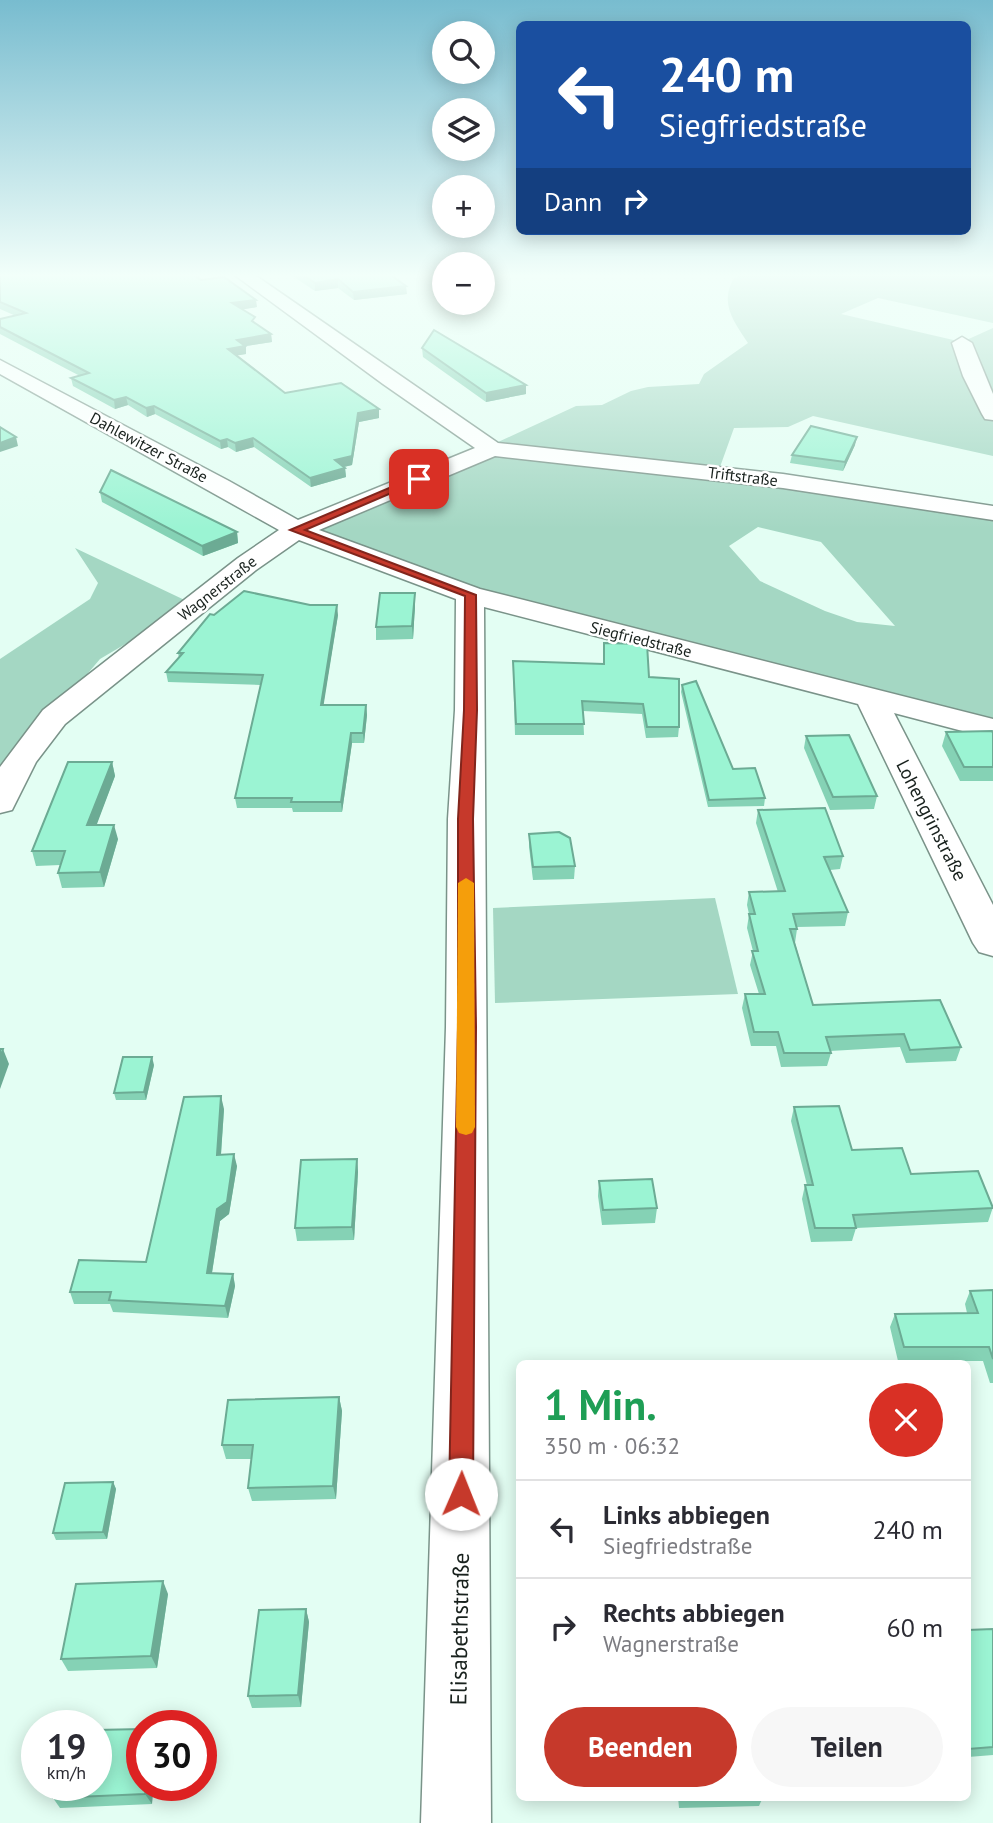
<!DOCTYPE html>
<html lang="de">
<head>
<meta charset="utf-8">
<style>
  :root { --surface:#fff; --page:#f7f7f7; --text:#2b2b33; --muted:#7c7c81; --line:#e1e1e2; --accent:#c6392b }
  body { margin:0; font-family:"PT Sans",sans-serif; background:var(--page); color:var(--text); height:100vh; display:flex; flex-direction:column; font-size:26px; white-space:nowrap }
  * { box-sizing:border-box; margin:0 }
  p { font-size:23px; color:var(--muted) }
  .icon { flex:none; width:38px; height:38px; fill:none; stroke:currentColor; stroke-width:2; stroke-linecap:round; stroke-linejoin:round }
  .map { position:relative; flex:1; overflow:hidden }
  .sheet { position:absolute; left:516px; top:1360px; width:455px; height:441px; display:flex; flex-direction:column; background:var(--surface); border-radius:10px; box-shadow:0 4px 18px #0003 }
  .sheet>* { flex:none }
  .hud { position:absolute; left:516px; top:21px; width:455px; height:214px; border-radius:10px; box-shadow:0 4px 18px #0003; background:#1a4fa0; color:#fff; overflow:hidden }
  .buttons { position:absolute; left:432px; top:21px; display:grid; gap:14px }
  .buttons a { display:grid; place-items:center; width:63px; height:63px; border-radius:50%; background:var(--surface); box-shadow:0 4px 18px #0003; font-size:35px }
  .speed { position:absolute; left:21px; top:1710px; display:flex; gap:14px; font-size:35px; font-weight:700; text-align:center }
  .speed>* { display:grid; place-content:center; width:91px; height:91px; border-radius:50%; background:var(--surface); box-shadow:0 4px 18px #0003; line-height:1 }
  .speed small { font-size:18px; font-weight:400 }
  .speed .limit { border:10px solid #d22; background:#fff; color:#111 }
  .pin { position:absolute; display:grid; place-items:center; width:60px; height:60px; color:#fff; margin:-30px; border-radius:14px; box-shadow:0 4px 10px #0006 }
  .me { position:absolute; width:77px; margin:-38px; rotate:1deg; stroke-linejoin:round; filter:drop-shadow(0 0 5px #0008) }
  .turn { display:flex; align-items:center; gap:24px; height:147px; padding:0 28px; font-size:32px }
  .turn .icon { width:91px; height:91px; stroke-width:2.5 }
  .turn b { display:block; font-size:49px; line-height:60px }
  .then { display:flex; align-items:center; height:66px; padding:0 28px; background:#0003; gap:14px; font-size:26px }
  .round { display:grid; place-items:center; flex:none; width:74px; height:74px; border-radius:37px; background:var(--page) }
  .headline { display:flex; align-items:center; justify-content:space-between; height:119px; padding:0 28px }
  h1 { font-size:42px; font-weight:600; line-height:52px; color:#1e9e55 }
  .primary-button { display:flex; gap:14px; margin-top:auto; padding:14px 28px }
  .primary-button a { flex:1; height:80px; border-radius:42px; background:var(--accent); color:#fff; font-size:28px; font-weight:600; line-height:80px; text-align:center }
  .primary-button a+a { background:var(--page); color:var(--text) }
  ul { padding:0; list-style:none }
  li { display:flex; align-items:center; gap:21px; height:98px; padding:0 28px; border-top:2px solid var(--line) }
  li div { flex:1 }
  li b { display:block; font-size:26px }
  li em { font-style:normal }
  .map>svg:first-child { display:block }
</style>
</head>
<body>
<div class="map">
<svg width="993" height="1823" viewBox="0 0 993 1823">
  <rect width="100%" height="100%" fill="#e3fef3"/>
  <g fill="#a4d7c3" fill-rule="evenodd">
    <path d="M749,273H993V323L878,298L841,314L962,342L993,328V456L813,416L788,427L734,428L720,467L498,442L576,406L602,405L631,391L648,387L699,384L704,374L748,343C734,322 719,303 734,278Z"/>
    <path d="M473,452L783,486L993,517V729L470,595L296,530ZM758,527L821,542L895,626L857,622L825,611L760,581L729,546Z"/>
    <polygon points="75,548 193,604 100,659 0,777 0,659 90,599 98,583"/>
    <polygon points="715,898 738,994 495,1003 493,908"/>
  </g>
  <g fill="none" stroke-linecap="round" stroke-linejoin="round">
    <defs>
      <g id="minor">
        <polygon points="232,273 252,273 498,443 783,474 993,506 993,520 783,488 495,456 319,530 480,589 993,719 993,739 894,713 993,905 993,956 979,952 973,943 858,704 484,607 491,1823 421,1823 446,1027 448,819 455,710 456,599 299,540 256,570 65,724 36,762 12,810 0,813 0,767 43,710 238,558 279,530 0,374 0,360 229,481 298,520 475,448 383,384"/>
        <polygon points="962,337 972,343 993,394 993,420 985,419 982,414 963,376 952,343"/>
      </g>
    </defs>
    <use href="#minor" stroke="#7a9389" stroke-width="3"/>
    <use href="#minor" fill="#fff" fill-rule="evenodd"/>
  </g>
  <g fill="#85d2b5">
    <polygon points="0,273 201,280 257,307 242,309 255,323 271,334 272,342 246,346 246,354 237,355 285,393 379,418 359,422 352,465 344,467 345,468 346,477 311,487 254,447 236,452 228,447 221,449 155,414 147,417 128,405 115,409 73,386 71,378 80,376 0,334 0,319 16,316 0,309"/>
    <polygon points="288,273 388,273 407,294 354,300 338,288 315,291"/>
    <polygon points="422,348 526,394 486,402 423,357"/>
    <polygon points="855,445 843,471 790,463 792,455"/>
    <polygon points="100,492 237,532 238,543 203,556 102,502"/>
    <polygon points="415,593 415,606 413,639 376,640 376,627"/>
    <polygon points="214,615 338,615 323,705 366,705 367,715 364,743 352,743 342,812 293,812 292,808 237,808 235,798 261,685 168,682 166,672 179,658 178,653"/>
    <polygon points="604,643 649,677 679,727 678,737 646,738 642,714 583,711 584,735 515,735 513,671 604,664"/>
    <polygon points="682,685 733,769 765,798 764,806 708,807 681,692"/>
    <polygon points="946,732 993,733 993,781 960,781 942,746"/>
    <polygon points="806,736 877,796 874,809 830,810 804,748"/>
    <polygon points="112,762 115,776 96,825 118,839 104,887 62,888 58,873 60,865 36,866 32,851"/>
    <polygon points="758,810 843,856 840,869 830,870 848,912 845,926 797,927 797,929 795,943 813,1005 961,1047 956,1061 906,1063 900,1047 830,1051 831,1053 827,1066 781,1067 776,1046 751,1046 742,1008 745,994 759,994 750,965 753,951 747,928 749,914 747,905 749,892 778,892 756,823"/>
    <polygon points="529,834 575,866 574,879 533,880 529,847"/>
    <polygon points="154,1065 146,1100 116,1100 114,1093"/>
    <polygon points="794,1107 852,1150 993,1207 988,1222 856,1228 852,1241 811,1242 802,1199 805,1185 807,1185 791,1121"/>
    <polygon points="224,1109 221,1155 237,1166 229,1214 220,1221 212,1273 233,1274 235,1286 228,1318 113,1312 110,1304 74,1304 70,1292 146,1262"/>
    <polygon points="357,1159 358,1172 354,1240 297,1241 295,1228"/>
    <polygon points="599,1181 657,1208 655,1223 602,1225 598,1196"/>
    <polygon points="993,1290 993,1383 990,1383 983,1361 898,1361 890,1327 895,1314 967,1313 965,1304 970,1291"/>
    <polygon points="339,1397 342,1411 336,1499 252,1501 248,1488 252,1459 226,1459 222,1445"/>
    <polygon points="113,1482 116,1489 107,1539 56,1540 53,1533"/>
    <polygon points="168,1594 157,1668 68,1671 61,1659"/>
    <polygon points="306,1609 309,1622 301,1707 252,1708 248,1696"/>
    <polygon points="993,1629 993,1755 968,1757 968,1630"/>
    <polygon points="142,1729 152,1804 60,1808 53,1798"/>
    <polygon points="678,1797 763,1797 759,1806 679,1808"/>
  </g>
  <g fill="#6cab94">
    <polygon points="338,279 338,288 315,291 315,283"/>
    <polygon points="406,286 407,294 354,300 353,292"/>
    <polygon points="256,300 257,307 233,311 232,303"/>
    <polygon points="271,334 272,342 246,346 246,354 229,357 228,349 237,340"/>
    <polygon points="526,385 526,394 486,402 486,393"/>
    <polygon points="126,397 128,405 115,409 114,400"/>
    <polygon points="154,406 155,414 147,417 146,408"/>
    <polygon points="379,409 379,418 359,422 352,465 335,469 335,460 358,413"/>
    <polygon points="16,437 18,446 0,452 0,443"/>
    <polygon points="857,437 855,445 843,471 845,462"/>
    <polygon points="253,438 254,447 236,452 235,443"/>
    <polygon points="227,439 228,447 221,449 220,441"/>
    <polygon points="345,468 346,477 311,487 310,478"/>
    <polygon points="237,532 238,543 203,556 202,546"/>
    <polygon points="415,593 415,606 413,639 412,626"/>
    <polygon points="337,605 338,615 322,715 321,705"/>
    <polygon points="366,705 367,715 364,743 363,733"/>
    <polygon points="351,733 352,743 342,812 341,802"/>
    <polygon points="112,762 115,776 91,840 87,825"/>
    <polygon points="114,825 118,839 104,887 100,872"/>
    <polygon points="3,1049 9,1064 0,1089 0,1058"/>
    <polygon points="152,1057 154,1065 146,1100 144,1092"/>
    <polygon points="221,1096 224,1109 220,1167 217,1155"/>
    <polygon points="234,1154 237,1166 229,1214 220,1221 210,1285 207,1273 217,1209"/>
    <polygon points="357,1159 358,1172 354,1240 352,1227"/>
    <polygon points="233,1274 235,1286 228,1318 225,1306"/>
    <polygon points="339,1397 342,1411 336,1499 333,1486"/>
    <polygon points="113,1482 116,1489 107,1539 103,1532"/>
    <polygon points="163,1581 168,1594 157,1668 151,1656"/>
    <polygon points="306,1609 309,1622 301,1707 298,1695"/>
    <polygon points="147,1785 154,1785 152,1804 145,1794"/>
  </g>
  <g fill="#9bf4d3" stroke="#6cab94" stroke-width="2">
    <polygon points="0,273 192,273 201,280 224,277 256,300 232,303 255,317 252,321 271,334 237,340 245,346 228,349 285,393 341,383 379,409 358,413 352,456 335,460 345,468 310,478 253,438 235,443 227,439 220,441 154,406 146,408 126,397 114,400 71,378 89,373 0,327 0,319 26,313 0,302"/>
    <polygon points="300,273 388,273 406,286 353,292 338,279 315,283"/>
    <polygon points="434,330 526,385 486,393 422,348"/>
    <polygon points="811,426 857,437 845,462 792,455"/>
    <polygon points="0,427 16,437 0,443"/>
    <polygon points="111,470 237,532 202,546 100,492"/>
    <polygon points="244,591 310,605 337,605 321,705 366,705 363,733 351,733 341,802 291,802 292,798 235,798 263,675 166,672 183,653 178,653 210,614 214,615"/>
    <polygon points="380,593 415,593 412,626 376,627"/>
    <polygon points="604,643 647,644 649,677 679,679 679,727 647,727 643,704 582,701 584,724 516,724 513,661 604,664"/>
    <polygon points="696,681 733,769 755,768 765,798 709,800 682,685"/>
    <polygon points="992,731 993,733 993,767 964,767 946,732"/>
    <polygon points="849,735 877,796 833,797 806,736"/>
    <polygon points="68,762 112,762 87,825 114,825 100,872 58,873 65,851 32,851"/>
    <polygon points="825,808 843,856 824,857 848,912 793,914 797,929 790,929 813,1005 940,1000 961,1047 910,1050 904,1034 826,1037 831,1053 784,1053 778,1032 754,1032 745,994 765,994 752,951 758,951 749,914 755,914 749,892 785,891 758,810"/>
    <polygon points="559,832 570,838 575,866 533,867 529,834"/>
    <polygon points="0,1049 3,1049 0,1058"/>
    <polygon points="123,1057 152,1057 144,1092 114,1093"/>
    <polygon points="221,1096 217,1155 234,1154 227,1202 217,1209 207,1273 233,1274 225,1306 109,1300 111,1292 70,1292 79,1260 146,1262 184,1097"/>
    <polygon points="839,1106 852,1150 902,1148 911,1174 978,1171 993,1208 853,1215 856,1228 815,1228 805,1185 813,1185 794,1107"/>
    <polygon points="357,1159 352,1227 295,1228 301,1160"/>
    <polygon points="652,1179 657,1208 603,1210 599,1181"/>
    <polygon points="993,1290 993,1359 989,1347 904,1347 895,1314 978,1313 970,1291"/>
    <polygon points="339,1397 333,1486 248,1488 253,1445 222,1445 228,1400"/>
    <polygon points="113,1482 103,1532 53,1533 65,1483"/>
    <polygon points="163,1581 151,1656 61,1659 76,1584"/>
    <polygon points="306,1609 298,1695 248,1696 259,1610"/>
    <polygon points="993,1629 993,1747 968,1749 968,1630"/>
    <polygon points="142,1729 142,1785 147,1785 145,1794 53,1798 55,1785 96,1785 96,1730"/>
  </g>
  <linearGradient id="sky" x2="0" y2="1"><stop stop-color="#78bccf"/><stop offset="0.52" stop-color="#f2fffa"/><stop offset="1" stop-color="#f2fffa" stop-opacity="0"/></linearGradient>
  <rect width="993" height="529" fill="url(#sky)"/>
  <polygon fill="#c6392b" stroke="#81251c" stroke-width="2" points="415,477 424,479 305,530 476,595 477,710 473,819 476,1027 473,1494 469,1502 461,1506 452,1502 449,1494 458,1027 458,819 464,710 465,596 290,530"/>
  <polygon fill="#f59e0b" points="466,878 474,883 475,1127 472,1133 466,1135 459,1133 456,1127 458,883"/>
  <g text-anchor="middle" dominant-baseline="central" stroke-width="5" stroke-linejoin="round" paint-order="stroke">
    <g font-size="16" fill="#18211d" stroke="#fff">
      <text transform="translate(149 447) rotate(28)">Dahlewitzer Straße</text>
      <text transform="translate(743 476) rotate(7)">Triftstraße</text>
      <text transform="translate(217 588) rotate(-38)">Wagnerstraße</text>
      <text transform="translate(641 639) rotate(14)">Siegfriedstraße</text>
    </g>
    <g font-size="19" fill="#18211d" stroke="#fff">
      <text transform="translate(932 820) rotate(63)">Lohengrinstraße</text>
    </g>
    <g font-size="23" fill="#18211d" stroke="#fff">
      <text transform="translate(459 1629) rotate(-89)">Elisabethstraße</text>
    </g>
  </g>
</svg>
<div class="buttons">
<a><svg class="icon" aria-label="search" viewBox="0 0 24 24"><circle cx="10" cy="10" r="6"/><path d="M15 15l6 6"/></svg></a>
<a><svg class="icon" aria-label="layers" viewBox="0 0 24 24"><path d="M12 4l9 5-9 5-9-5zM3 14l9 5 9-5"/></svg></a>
<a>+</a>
<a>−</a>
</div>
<div class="speed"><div>19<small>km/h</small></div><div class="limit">30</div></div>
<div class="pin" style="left:419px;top:479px;background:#d93025"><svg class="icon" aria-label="arrive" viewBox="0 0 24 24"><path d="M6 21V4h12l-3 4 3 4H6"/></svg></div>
<svg class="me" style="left:461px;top:1494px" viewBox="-20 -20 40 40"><circle r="19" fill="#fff"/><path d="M0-13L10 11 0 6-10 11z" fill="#c6392b"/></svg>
<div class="hud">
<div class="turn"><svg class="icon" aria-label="left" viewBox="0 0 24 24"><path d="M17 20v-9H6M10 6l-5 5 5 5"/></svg><div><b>240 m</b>Siegfriedstraße</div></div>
<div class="then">Dann<svg class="icon" aria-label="right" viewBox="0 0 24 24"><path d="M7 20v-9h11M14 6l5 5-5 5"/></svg></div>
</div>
<section class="sheet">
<div class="headline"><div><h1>1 Min.</h1><p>350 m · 06:32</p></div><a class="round" style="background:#d93025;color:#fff"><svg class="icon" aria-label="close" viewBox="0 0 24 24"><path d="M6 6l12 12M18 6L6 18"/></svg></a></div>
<ul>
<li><svg class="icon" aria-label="left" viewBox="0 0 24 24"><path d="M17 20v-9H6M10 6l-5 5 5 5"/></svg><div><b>Links abbiegen</b><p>Siegfriedstraße</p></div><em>240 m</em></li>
<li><svg class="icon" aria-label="right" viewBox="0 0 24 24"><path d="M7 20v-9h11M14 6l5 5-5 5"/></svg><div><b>Rechts abbiegen</b><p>Wagnerstraße</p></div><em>60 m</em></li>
</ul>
<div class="primary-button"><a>Beenden</a><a>Teilen</a></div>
</section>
</div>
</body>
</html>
